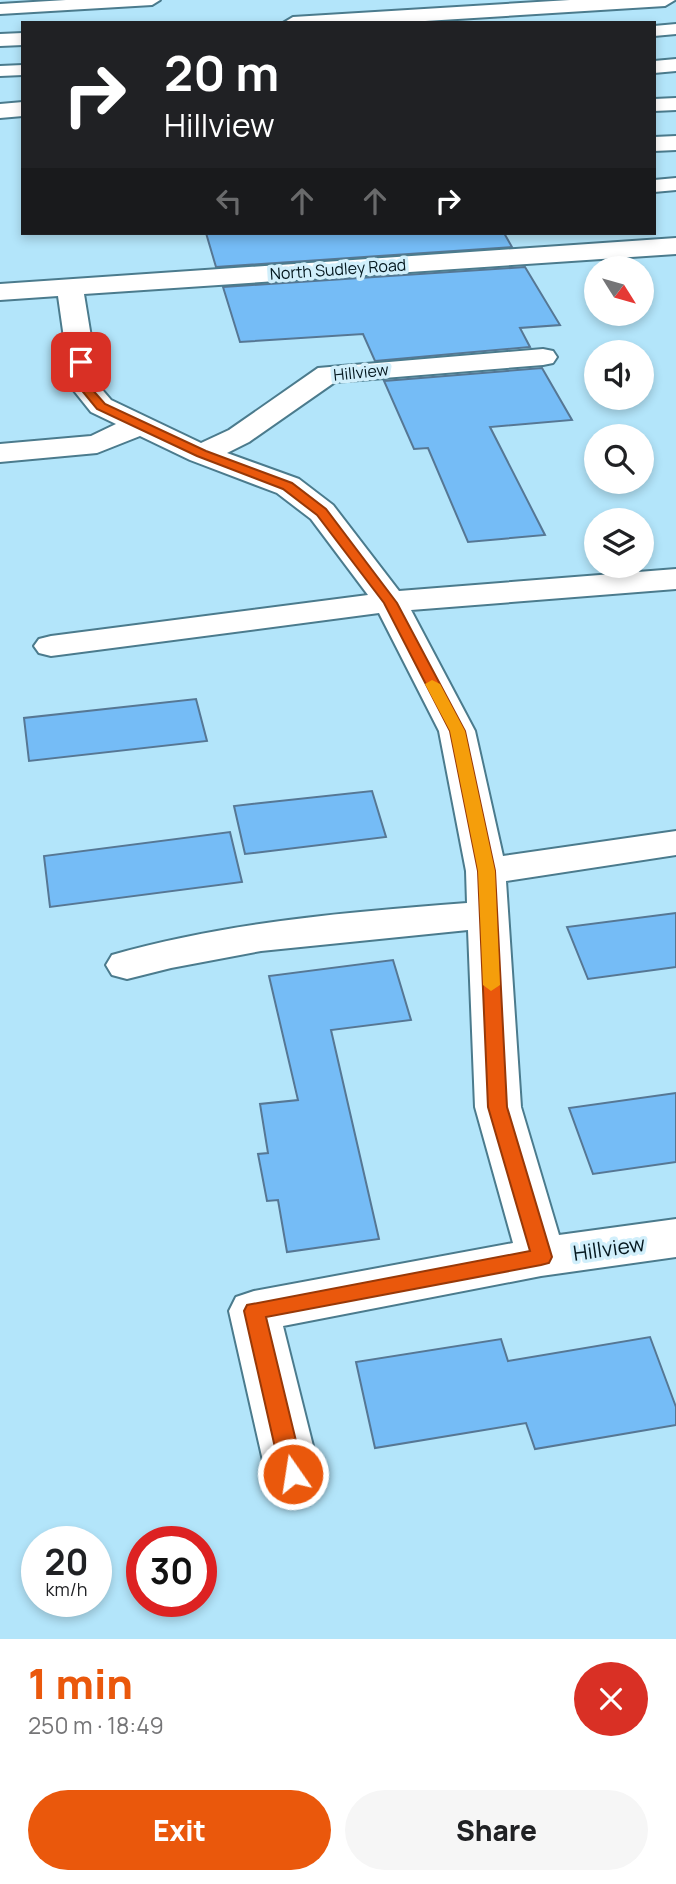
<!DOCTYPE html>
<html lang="en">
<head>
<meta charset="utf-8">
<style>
  :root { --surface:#fff; --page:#f6f6f6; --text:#202124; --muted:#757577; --accent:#ea580c }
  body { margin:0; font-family:Manrope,sans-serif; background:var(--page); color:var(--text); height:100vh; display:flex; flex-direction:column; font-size:26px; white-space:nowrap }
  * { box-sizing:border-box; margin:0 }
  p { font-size:23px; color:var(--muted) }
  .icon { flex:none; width:38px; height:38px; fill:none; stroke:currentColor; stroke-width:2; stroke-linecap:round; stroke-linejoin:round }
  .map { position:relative; height:1639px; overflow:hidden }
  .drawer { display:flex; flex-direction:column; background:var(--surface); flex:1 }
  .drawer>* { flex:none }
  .banner { position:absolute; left:21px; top:21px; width:635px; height:214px; border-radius:0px; box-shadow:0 4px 10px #0003; background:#202124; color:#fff; overflow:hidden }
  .needle { width:46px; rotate:127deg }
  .tools { position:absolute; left:584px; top:256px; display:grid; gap:14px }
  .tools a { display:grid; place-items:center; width:70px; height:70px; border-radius:50%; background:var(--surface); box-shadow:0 4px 10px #0003; font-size:35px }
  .speed { position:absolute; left:21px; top:1526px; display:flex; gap:14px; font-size:35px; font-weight:700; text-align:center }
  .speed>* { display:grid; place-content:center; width:91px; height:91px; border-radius:50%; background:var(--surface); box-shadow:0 4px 10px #0003; line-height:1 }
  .speed small { font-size:18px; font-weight:400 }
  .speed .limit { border:10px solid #d22; background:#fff; color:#111 }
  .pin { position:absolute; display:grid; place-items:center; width:60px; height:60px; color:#fff; margin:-30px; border-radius:14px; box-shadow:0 4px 10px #0006 }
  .me { position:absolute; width:77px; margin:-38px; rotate:347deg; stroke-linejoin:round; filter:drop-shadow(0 0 5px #0008) }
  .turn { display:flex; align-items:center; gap:24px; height:147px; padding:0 28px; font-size:32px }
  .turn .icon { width:91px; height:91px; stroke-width:2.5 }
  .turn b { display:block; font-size:49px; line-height:60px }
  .lanes { display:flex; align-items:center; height:66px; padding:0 28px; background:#0003; justify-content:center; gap:35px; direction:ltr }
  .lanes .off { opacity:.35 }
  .round { display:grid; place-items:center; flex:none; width:74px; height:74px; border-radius:37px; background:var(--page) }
  .head { display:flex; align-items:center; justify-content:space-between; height:119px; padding:0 28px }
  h1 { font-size:42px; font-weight:800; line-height:52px; color:var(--accent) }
  .action { display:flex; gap:14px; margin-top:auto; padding:14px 28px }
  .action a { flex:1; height:80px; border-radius:42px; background:var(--accent); color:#fff; font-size:28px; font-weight:800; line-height:80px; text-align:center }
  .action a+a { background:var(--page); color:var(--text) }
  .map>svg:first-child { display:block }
</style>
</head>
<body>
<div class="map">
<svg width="676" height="1639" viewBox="0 0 676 1639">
  <rect width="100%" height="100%" fill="#b3e5fa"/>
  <g fill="#75bcf6" stroke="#567794" stroke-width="2">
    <polygon points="206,233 504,233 512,247 216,267"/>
    <polygon points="525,267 560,325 520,328 530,347 375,361 363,334 240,342 223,287"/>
    <polygon points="542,368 572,420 490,427 545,535 468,542 428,448 414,449 384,381"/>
    <polygon points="196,699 207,741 29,761 24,718"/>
    <polygon points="372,791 386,837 245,854 234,806"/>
    <polygon points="230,832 242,882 50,907 44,856"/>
    <polygon points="676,913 676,967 588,979 567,927"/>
    <polygon points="393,960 411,1020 331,1030 379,1239 287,1252 278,1200 267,1201 258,1154 268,1153 260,1104 298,1100 269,976"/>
    <polygon points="676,1093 676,1162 593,1174 569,1108"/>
    <polygon points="650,1337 676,1407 676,1425 535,1449 526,1423 375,1448 356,1362 501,1339 508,1361"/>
  </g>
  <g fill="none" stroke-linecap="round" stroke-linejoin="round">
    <defs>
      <g id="lane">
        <polygon points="66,0 160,0 152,5 0,14 0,4"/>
        <polygon points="676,24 676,34 654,36 654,26"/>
        <polygon points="23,65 23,75 0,76 0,66"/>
        <polygon points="676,98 676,110 654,111 654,99"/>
        <polygon points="676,178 676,190 654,192 654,180"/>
      </g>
      <g id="street">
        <polygon points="570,0 675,0 665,6 393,23 283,23 293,17"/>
        <polygon points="23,33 23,45 0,46 0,34"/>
        <polygon points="676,59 676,71 654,73 654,61"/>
        <polygon points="23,102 23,116 0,118 0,104"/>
        <polygon points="676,136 676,150 654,151 654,137"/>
        <path d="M676,238V254L84,294L99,386L111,400L201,443L229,430L318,368L543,349L553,351L557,357L553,363L543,365L335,382L249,442L227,453L299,479L333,505L399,591L676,569V589L411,610L475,731L503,856L676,831V855L506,881L521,1107L559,1235L676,1219V1257L541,1276L283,1326L320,1474L312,1491L293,1498L274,1491L266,1474L229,1311L236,1297L254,1291L513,1243L475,1107L468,930L261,951L171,968L127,979L112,975L106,965L112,955C228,922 348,912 467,903L466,871L439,731L379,613L51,656L39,653L34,646L39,639L51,636L368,595L311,519L277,493L190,460L140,436L97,453L0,462V444L91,436L116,424L91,412L71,387L58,296L0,300V284Z"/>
      </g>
    </defs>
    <use href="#lane" stroke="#4b7b8d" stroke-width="4"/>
    <use href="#street" stroke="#4b7b8d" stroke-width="4"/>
    <use href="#lane" fill="#fff" fill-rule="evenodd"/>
    <use href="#street" fill="#fff" fill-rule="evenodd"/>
  </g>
  <polygon fill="#ea580c" stroke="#983908" stroke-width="2" points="81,359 87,362 90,387 105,404 206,451 292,483 326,509 397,603 465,731 495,871 507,1107 552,1257 549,1263 541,1265 266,1317 304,1474 300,1480 293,1483 285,1480 281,1474 244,1311 247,1305 530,1251 488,1107 478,871 450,731 384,603 317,515 283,489 197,456 97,409 79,387 75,362"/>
  <polygon fill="#f59e0b" points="432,680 440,684 465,731 495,871 500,985 491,991 483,985 478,871 450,731 425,684"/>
  <g text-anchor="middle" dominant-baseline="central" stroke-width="7" stroke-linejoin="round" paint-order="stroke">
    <g font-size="16" fill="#04171e" stroke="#d1effb">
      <text transform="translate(338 269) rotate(-4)">North Sudley Road</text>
      <text transform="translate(361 372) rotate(-6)">Hillview</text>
    </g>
    <g font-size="21" fill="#04171e" stroke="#d1effb">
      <text transform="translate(609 1248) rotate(-8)">Hillview</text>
    </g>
  </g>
</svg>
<div class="tools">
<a><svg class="needle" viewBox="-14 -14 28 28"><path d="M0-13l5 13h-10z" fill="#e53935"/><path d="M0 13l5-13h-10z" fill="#757577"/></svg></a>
<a><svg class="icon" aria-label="sound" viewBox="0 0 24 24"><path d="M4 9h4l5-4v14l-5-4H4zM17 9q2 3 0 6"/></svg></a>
<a><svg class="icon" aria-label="search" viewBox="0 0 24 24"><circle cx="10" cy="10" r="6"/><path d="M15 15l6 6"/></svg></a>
<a><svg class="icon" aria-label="layers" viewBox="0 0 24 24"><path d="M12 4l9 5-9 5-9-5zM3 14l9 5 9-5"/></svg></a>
</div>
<div class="speed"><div>20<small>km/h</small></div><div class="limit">30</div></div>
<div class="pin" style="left:81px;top:362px;background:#d93025"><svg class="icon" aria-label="arrive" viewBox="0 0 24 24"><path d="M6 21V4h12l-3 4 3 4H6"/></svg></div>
<svg class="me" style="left:293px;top:1474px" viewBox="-20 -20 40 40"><circle r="17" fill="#ea580c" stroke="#fff" stroke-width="3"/><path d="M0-11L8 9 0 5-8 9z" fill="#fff"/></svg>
<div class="banner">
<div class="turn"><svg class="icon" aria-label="right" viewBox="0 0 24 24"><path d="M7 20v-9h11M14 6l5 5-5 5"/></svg><div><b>20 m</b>Hillview</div></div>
<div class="lanes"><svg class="icon off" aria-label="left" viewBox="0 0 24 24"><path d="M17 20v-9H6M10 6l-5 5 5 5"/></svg><svg class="icon off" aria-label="ahead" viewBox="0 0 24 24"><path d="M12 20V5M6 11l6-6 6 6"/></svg><svg class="icon off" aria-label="ahead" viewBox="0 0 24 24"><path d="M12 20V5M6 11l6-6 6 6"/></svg><svg class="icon" aria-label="right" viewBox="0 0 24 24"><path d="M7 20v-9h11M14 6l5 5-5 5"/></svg></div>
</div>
</div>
<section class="drawer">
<div class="head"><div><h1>1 min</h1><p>250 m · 18:49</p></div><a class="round" style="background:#d93025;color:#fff"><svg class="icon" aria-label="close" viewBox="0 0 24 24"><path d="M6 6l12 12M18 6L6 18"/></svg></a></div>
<div class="action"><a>Exit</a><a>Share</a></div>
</section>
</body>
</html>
